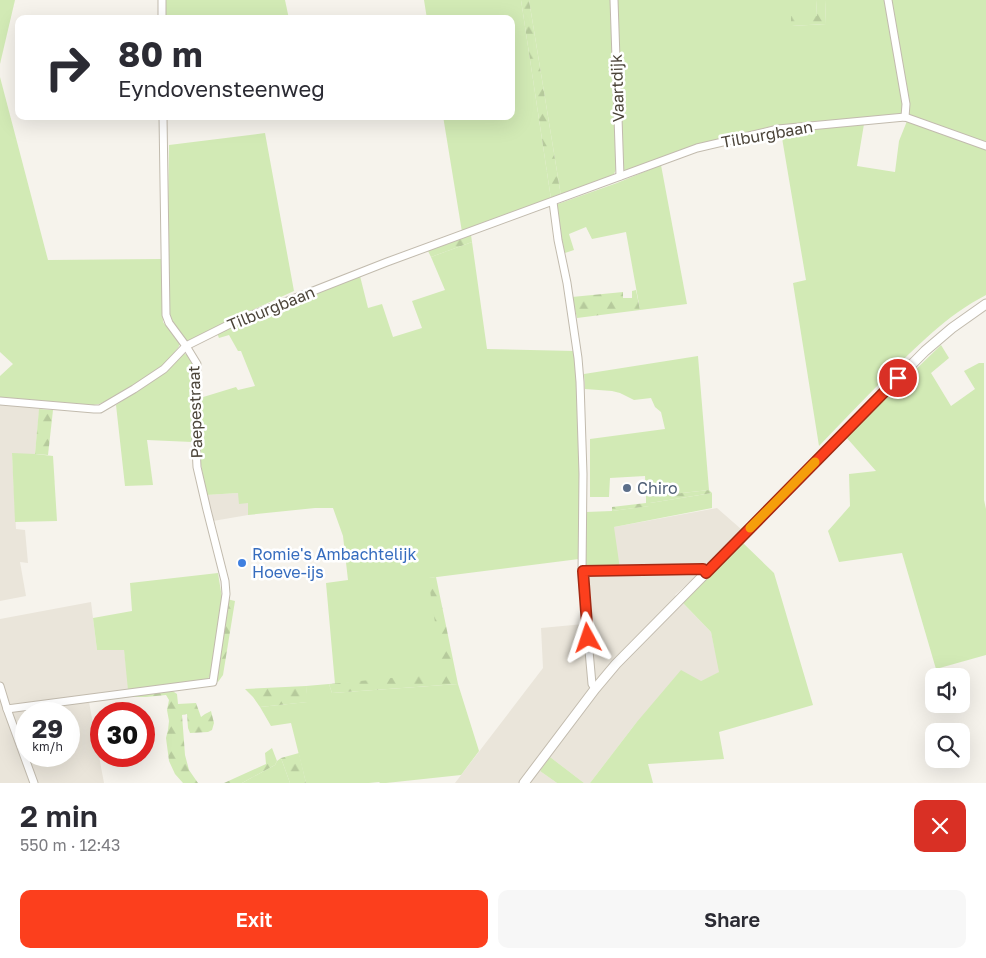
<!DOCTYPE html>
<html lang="en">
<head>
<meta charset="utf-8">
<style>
  :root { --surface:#fff; --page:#f7f7f7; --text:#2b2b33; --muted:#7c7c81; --accent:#fc3f1d }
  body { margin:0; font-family:"Golos Text",sans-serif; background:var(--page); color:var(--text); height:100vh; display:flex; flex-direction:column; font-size:19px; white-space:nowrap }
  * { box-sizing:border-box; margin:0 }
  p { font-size:16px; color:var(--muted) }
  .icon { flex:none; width:28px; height:28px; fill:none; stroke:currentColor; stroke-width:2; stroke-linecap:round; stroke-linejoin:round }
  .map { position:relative; height:783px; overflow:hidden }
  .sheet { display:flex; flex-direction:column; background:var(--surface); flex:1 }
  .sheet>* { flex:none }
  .top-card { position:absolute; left:15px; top:15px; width:500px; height:105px; border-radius:10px; box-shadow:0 5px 20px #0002; background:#fff; color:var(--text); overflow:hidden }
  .tools { position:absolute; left:925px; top:668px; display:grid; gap:10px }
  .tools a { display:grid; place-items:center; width:45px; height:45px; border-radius:10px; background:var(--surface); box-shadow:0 5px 20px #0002; font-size:25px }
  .speed { position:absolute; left:15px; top:702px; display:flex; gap:10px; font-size:25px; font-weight:700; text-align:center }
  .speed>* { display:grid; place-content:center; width:65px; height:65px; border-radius:50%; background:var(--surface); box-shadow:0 5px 20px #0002; line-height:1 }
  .speed small { font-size:12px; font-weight:400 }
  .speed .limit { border:8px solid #d22; background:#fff; color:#111 }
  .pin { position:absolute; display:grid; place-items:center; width:42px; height:42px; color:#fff; margin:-21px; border:2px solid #fff; border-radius:50%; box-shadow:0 1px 5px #0007 }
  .me { position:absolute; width:55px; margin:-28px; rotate:355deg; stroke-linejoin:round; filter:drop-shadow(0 0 4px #0008) }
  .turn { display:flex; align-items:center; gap:18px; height:105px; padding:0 20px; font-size:22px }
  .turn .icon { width:65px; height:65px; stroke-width:2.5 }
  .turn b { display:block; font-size:35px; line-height:42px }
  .round { display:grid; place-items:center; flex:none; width:52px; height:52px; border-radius:10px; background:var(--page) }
  .overview { display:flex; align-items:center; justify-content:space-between; height:85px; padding:0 20px }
  h1 { font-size:30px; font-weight:600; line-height:38px }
  .cta { display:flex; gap:10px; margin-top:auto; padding:10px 20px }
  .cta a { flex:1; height:58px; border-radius:10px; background:var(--accent); color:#fff; font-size:20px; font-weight:600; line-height:58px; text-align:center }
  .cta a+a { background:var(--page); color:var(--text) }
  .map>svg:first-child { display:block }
</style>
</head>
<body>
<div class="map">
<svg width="986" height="783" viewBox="0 0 986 783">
  <defs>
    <pattern id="forest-firs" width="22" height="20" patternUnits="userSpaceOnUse" patternTransform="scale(1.25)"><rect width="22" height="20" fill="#d2eab5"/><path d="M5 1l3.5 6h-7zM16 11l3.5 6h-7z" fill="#b6ca9c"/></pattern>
  </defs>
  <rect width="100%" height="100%" fill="#f6f3ec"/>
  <g fill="#eae5da" fill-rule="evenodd">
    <polygon points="0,397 40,401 35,454 12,454 16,529 25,530 28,563 20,562 26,596 0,601"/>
    <polygon points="238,493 248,503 248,515 213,521 206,495"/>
    <polygon points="717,508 741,529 703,570 675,595 711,632 720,672 701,681 636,723 590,783 584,783 550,757 540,771 557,783 455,783 543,668 541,628 584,624 579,566 584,566 614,527"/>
    <path d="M91,602L97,650H124L130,697L89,702L104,783H0V619ZM26,714H69V756H26Z"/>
  </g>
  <g fill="#d2eab5">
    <polygon points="0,0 15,0 0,64"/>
    <polygon points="166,0 285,0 289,19 166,19"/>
    <polygon points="424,0 521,0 551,199 462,232 443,116 511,116 511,19 427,19"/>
    <polygon points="529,0 610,0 616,169 614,174 609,177 561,196"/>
    <polygon points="616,0 816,0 817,16 791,26 826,24 825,0 886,0 904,105 903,112 901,115 773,126 689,147 628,171 624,171 623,168"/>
    <polygon points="891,0 986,0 986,142 907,114"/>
    <polygon points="0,77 48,260 161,259 163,322 180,344 178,348 163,366 111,399 99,404 93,405 0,397 0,376 13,364 0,352"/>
    <path d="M907,121L986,149V295C947,315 916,347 886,377C863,400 841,423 819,446L793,283L806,280L781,132L864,124L857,166L895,172L899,141Z"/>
    <polygon points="265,133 294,291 222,324 186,343 171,323 169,312 168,212 169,145"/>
    <polygon points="661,165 687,304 640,310 626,232 592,239 586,227 569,234 574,250 565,253 563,251 555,205 617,183"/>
    <polygon points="472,242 487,349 575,351 580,419 579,559 429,578 444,674 335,684 326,583 348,580 343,536 333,508 315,508 248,515 248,503 239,504 238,493 206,495 198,446 200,421 200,398 236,387 238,390 255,386 241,351 238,351 229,335 219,338 217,333 271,310 360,276 368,308 382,304 393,337 422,328 412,301 445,290 431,257"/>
    <polygon points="941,345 949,358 931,373 951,406 975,389 964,371 979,363 984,363 984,500 986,509 986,655 936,669 902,553 839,562 828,531 850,506 849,474 876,471 846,437"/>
    <path d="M182,353C190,354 191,362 194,368L192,442L147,440L153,485L125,486L116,405L166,371Z"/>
    <polygon points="698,356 709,490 646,497 645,476 610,478 609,497 590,497 590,439 665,429 661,412 655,407 651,398 634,400 620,393 612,391 585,389 584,374"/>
    <polygon points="12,453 35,454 53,456 57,521 15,522"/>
    <polygon points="712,493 712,508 614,527 620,569 586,569 584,566 586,512 612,511 649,506 650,503"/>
    <polygon points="743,543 774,573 813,705 719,732 724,759 648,764 653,783 590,783 636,723 681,670 701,681 719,672 711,632 682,602"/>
    <polygon points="218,573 222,598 210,676 207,680 128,690 124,650 97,650 93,618 132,611 130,583"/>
    <polygon points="329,684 332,693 458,684 479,751 461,775 386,783 380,783 379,782 369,783 306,783 291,723 271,726 260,707 307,702 306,686"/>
    <polygon points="550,757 584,783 557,783 540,771"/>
    <polygon points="281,758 290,783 242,783 275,765 277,761"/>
  </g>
  <g fill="url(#forest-firs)">
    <polygon points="521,0 529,0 561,196 551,199"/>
    <polygon points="816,0 825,0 826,24 791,26 791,16 817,16"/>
    <polygon points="471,235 472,242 431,257 428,251"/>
    <polygon points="636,290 640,310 577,318 572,297 623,292 623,298 632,298 632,291"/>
    <polygon points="39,409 53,410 48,455 35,454"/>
    <polygon points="709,490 712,493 650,503 650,506 612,511 612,507 646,503 646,497"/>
    <polygon points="436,577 458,684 332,693 329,684 443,673 428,578"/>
    <polygon points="227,599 235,601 223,675 218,682 215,680"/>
    <polygon points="306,686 308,702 260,707 253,697 245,689"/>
    <polygon points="171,690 177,694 178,704 196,703 201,717 205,714 211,711 214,723 212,730 208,732 190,733 188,728 187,714 182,715 185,755 189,770 198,783 183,783 175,774 169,761 166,738 168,730 169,721 167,710 169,700 166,695 146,697 130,697 129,695"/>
    <polygon points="272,748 277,761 275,765 242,783 224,783 266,764 265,753"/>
    <polygon points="299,753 306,783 290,783 281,758"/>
  </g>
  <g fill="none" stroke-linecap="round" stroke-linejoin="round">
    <defs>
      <g id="minor">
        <polyline points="162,0 162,19"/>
        <polyline points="614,0 620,176"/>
        <polyline points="888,0 906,104 905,117"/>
        <polyline points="553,202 558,240 567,283 578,358 580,382 583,474 582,573 592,684 595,689"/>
        <polyline points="0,401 94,409 100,409 134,389 164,369 186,346 234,322 387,262 697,148 778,129 905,117 986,146"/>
        <polyline points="583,571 703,569 706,573"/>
        <polyline points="0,686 7,709 34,783"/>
        <polyline points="7,709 213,682 226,594 225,581 207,510 197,467 196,447 197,364 186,346 169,323 166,315 163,116"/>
      </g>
      <polyline id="tertiary" points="524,783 595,689 616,664 925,351 952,328 986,304"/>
    </defs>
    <use href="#minor" stroke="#c2bbae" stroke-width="9"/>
    <use href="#tertiary" stroke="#c2bbae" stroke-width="11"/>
    <use href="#minor" stroke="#fff" stroke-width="7"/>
    <use href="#tertiary" stroke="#fff" stroke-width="9"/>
  </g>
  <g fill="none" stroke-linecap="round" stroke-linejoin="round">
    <defs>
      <polyline id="route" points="588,638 583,571 703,569 706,573 898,378"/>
    </defs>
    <use href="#route" stroke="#a42913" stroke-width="12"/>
    <use href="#route" stroke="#fc3f1d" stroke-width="9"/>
    <polyline stroke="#f59e0b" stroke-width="9" points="750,528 815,462"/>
  </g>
  <circle fill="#5c6f8a" stroke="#fff" stroke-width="2" cx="627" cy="488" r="5"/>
  <circle fill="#3f7fe0" stroke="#fff" stroke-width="2" cx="242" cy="563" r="5"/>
  <g text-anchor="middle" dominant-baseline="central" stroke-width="5" stroke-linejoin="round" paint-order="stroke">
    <g font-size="16" fill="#4b4439" stroke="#fff">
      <text transform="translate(617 88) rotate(-92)">Vaartdijk</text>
      <text transform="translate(767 134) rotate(-10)">Tilburgbaan</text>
      <text transform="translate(271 308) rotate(-22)">Tilburgbaan</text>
      <text transform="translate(195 412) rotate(-92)">Paepestraat</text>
    </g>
    <g font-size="16" fill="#4e5e75" stroke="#fff" text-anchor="start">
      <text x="637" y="488">Chiro</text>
    </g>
    <g font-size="16" fill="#366cbe" stroke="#fff" text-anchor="start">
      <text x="252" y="554">Romie's Ambachtelijk<tspan x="252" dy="18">Hoeve-ijs</tspan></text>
    </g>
  </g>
</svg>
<div class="tools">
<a><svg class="icon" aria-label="sound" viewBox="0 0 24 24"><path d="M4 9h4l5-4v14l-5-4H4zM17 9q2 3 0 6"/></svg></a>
<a><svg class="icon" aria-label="search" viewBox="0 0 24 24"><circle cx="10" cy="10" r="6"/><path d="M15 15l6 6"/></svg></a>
</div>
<div class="speed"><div>29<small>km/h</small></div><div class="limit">30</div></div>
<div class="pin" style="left:898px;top:378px;background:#d93025"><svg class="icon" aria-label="arrive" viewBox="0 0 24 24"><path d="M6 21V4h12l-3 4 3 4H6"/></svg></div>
<svg class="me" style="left:588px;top:638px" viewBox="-20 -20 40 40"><path d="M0-17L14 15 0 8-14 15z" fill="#fc3f1d" stroke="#fff" stroke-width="4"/></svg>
<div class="top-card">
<div class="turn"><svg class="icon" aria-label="right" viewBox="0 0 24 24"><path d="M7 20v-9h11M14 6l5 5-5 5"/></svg><div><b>80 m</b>Eyndovensteenweg</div></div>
</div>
</div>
<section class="sheet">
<div class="overview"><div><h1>2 min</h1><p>550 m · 12:43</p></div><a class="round" style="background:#d93025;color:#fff"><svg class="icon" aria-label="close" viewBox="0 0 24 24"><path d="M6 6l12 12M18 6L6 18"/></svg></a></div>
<div class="cta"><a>Exit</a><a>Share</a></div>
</section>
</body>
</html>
